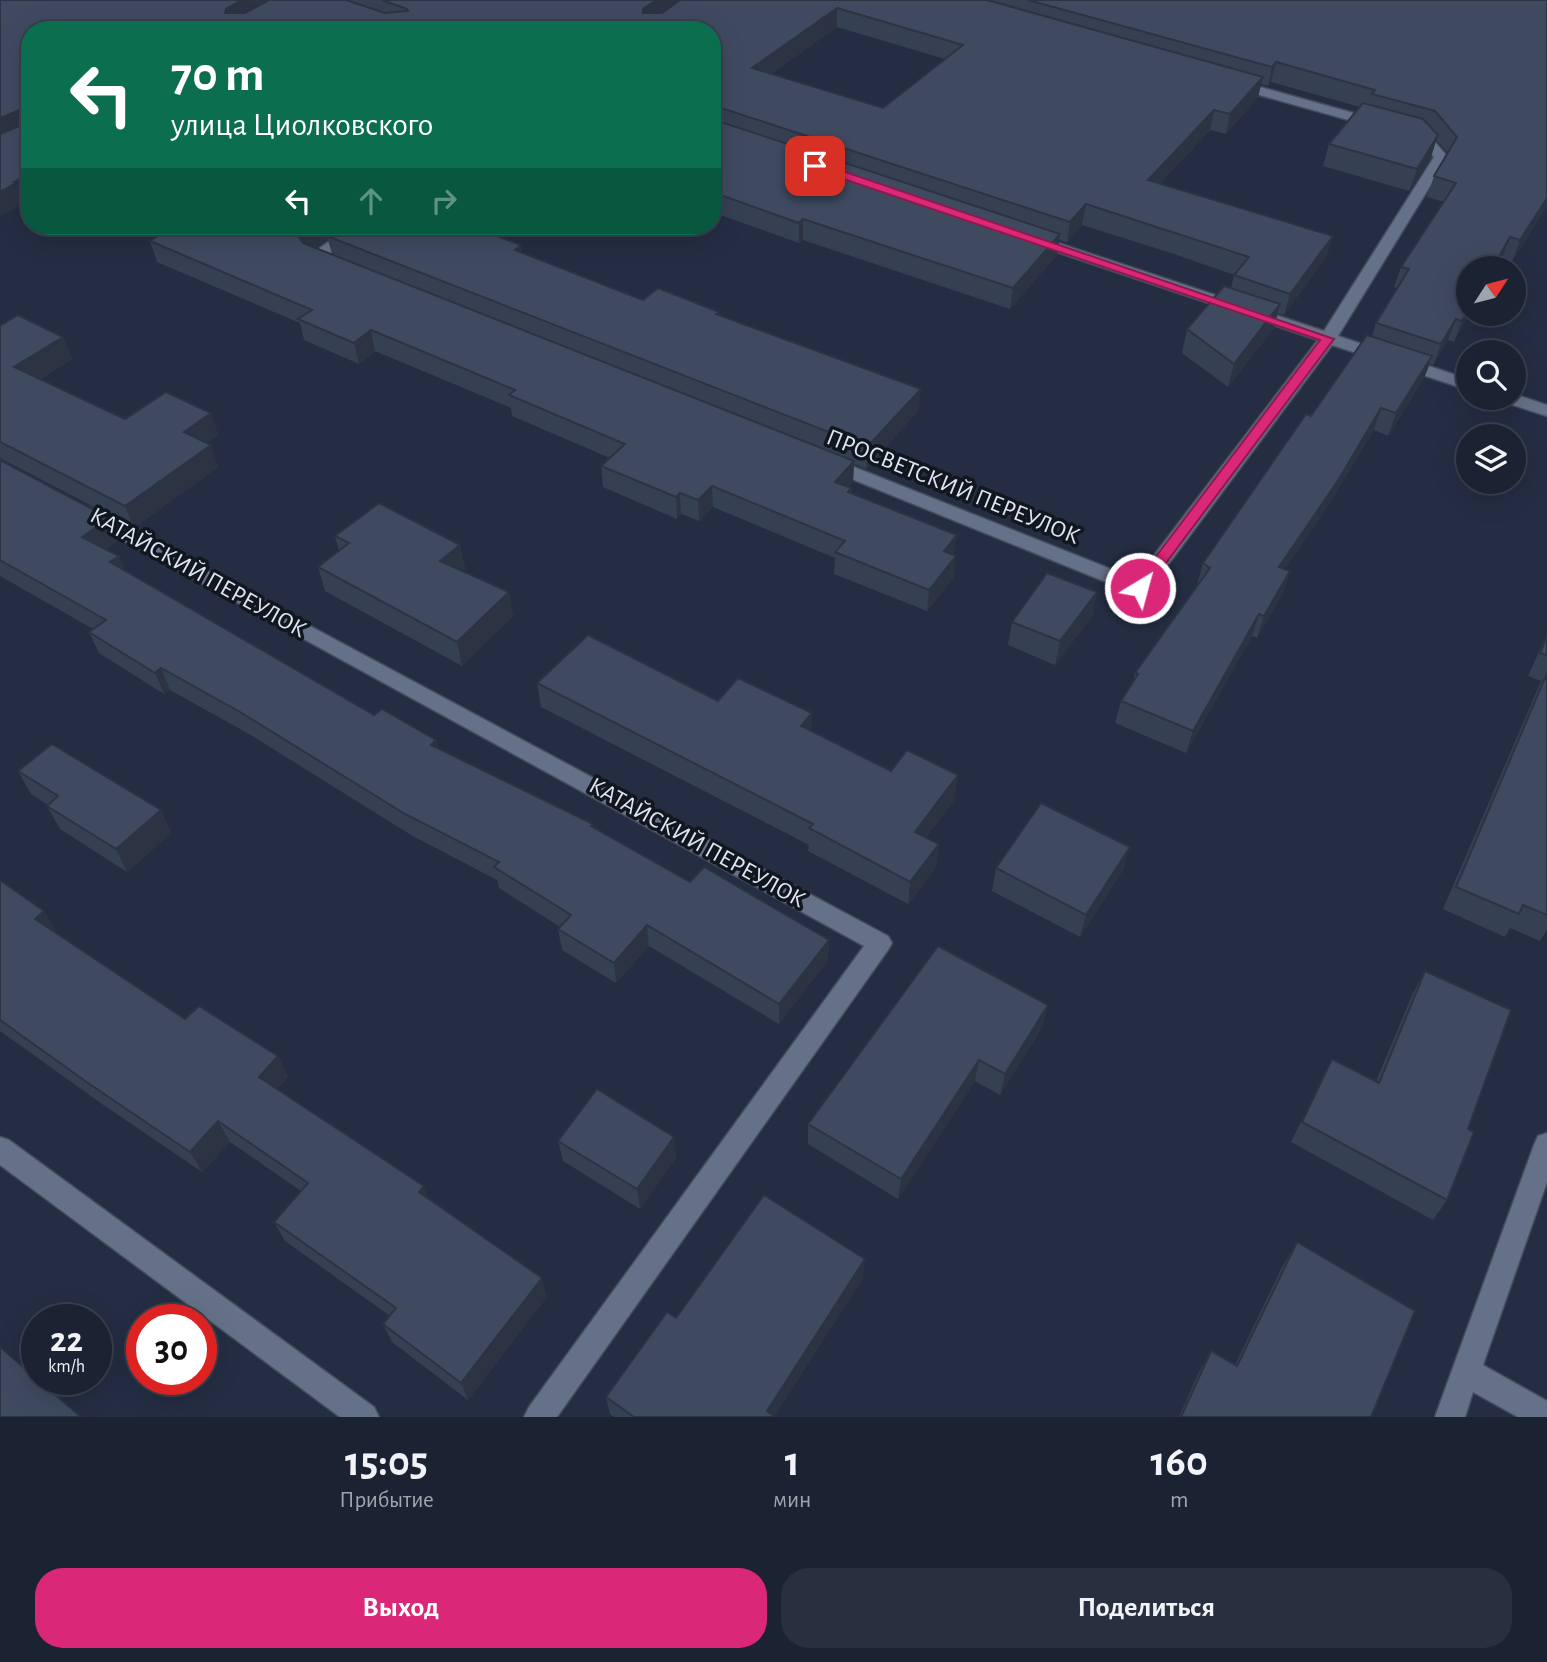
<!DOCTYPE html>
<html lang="ru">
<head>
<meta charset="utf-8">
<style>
  :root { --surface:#1b2232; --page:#282f3e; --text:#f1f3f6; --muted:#a0a4ac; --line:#393f4d; --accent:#db2777 }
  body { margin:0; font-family:"Alegreya Sans",sans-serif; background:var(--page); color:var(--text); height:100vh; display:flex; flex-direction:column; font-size:26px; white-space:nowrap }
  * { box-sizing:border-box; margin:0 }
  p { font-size:23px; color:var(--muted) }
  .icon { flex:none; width:38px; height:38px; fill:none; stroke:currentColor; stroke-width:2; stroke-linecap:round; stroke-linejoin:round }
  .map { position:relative; height:1417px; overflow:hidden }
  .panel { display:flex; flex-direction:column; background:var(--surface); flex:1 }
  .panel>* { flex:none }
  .banner { position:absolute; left:21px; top:21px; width:700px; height:214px; border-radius:28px; box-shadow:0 7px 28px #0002,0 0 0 2px var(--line); background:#0b6e4f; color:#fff; overflow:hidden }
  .needle { width:46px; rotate:54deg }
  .fabs { position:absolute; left:1456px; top:256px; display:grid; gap:14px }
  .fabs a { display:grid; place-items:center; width:70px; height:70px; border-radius:50%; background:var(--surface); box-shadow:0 7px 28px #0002,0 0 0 2px var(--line); font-size:35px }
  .speed { position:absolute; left:21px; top:1304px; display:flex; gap:14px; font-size:35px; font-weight:700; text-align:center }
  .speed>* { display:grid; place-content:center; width:91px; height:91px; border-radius:50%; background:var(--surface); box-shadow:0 7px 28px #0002,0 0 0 2px var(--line); line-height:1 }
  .speed small { font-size:18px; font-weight:400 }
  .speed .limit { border:10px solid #d22; background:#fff; color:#111 }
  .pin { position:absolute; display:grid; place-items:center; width:60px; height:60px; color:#fff; margin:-30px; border-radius:14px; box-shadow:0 4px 10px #0006 }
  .me { position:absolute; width:77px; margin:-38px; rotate:37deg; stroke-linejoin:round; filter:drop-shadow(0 0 5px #0008) }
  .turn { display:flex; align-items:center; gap:24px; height:147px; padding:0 35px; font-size:32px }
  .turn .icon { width:91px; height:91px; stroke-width:2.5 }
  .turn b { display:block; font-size:49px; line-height:60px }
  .lanes { display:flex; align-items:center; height:66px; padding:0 35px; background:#0003; justify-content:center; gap:35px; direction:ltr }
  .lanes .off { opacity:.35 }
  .eta { display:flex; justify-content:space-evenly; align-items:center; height:119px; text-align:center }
  .eta b { font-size:42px; font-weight:700; line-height:49px }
  .cta { display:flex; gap:14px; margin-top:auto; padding:14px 35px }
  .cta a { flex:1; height:80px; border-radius:28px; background:var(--accent); color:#fff; font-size:28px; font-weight:700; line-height:80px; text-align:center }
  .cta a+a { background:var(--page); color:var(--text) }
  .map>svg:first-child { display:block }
</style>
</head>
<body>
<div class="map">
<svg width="1547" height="1417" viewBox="0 0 1547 1417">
  <rect width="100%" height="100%" fill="#242d42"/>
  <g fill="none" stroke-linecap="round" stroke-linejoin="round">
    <defs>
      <g id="minor">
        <polygon points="1232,79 1382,121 1384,124 1377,128 1227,86 1227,80"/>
        <polygon points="1411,129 1427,133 1448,157 1338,336 1468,379 1468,390 1332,345 1147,593 1133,593 822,467 819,463 822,459 834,459 1136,579 1318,340 1027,242 1024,239 1027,236 1037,236 1324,331 1434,157 1417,139 1406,136 1404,133"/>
        <path d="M352,226H370L327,257L338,264L336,267C327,270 313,265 307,258L309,255Z"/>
        <polygon points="1514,394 1547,405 1547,416 1500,401 1498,397 1514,397"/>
        <polygon points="88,507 888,936 892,943 888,950 557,1417 524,1417 529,1407 864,946 81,517 79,513 81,509"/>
        <polygon points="1547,1133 1547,1182 1483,1365 1547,1401 1547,1417 1518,1417 1473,1392 1465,1417 1435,1417 1534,1145 1538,1136"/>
        <polygon points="0,1137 9,1140 374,1407 379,1417 340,1417 0,1165"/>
      </g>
    </defs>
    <use href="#minor" stroke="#444b5d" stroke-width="3"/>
    <use href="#minor" fill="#657188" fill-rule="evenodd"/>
  </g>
  <g fill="#364053" fill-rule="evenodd">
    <path d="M0,0H1547V206L1512,261L1502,258L1496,268H1468V313H1470L1454,342L1448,340L1433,365L1430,364L1424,378L1388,436L1374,430L1331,501L1285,569L1290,571L1283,593L1257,638L1252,636L1186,753L1115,723L1121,701L1133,681L1135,673L1197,585L1203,563L1311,416L1372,336L1376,323L1397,288L1394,287L1401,267L1444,202L1427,197L1434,176L1448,153L1436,140L1431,157L1409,191L1323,166L1329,144L1360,107L1271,82L1268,86L1261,84L1258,97L1226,134L1210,130L1160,183L1327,256L1284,315L1278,313L1274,328L1228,387L1182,353L1187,329L1231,288L1234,275L1174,254L1082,225L1067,242L1059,240L1057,255L1010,309L803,240L799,243L712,212V30H30L24,203L0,216ZM837,27L945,59L883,108L771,74Z"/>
    <path d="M469,226L522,253L643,300L719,312V315L919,410L866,469L854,464L853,482L849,487L851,488V494L954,555V577L927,611L834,574L835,558L713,507L699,521L681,514L677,519L603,487L601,466L610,458L512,416L511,408L375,351L359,364L304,340L300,323L157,262L150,241ZM328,240L332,254L317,248Z"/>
    <polygon points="0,326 63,337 72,359 40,379 125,419 211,413 218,435 207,443 218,467 134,528 0,458"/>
    <polygon points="0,460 109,518 118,540 106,549 119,556 125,571 374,715 436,740 438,748 593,828 690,882 829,940 828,960 779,1024 649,946 616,983 562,950 558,929 560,927 499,888 497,880 411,835 249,734 170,690 164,694 99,653 89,632 93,629 0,576"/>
    <polygon points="335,536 460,545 465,569 462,571 509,592 513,616 462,666 325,591 318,567 339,551"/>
    <polygon points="1097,592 1092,616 1055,665 1008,645 1012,622"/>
    <polygon points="1547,634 1547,930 1540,941 1510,928 1505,937 1443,909 1541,681 1528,676"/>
    <polygon points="537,683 718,701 811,731 891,771 955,799 926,837 939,844 936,867 908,904 808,851 809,845 541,707"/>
    <polygon points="18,771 161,810 171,833 127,872 60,829 47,806 48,805 31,794"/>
    <polygon points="1130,847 1123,870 1080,937 992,891 996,868"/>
    <polygon points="0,880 44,911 57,933 185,1019 278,1056 288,1077 277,1089 428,1198 547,1297 468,1400 392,1342 383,1324 390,1316 285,1241 274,1222 301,1191 230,1142 202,1172 102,1104 0,1031"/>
    <polygon points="1425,971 1468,1129 1447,1200 1433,1220 1291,1142 1332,1059 1376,1081 1413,993"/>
    <polygon points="1043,1026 1000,1095 975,1081 898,1199 808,1144 808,1124"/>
    <polygon points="674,1137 676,1158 640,1209 563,1161 558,1141"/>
    <polygon points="1297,1242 1371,1417 1179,1417 1198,1374 1211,1351 1235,1365 1282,1267"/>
    <polygon points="863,1278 774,1416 775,1417 614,1417 610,1414 606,1397 676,1318"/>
  </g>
  <g fill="#2c3443">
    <polygon points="242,0 281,0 231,28 225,13 226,9"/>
    <polygon points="656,0 684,0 644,30 643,9"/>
    <polygon points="837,8 837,27 752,87 752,68"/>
    <polygon points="1276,62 1271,82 1268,86 1272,67"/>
    <polygon points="1263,77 1258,97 1226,134 1230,114"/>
    <polygon points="22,109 29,129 0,141 0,118"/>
    <polygon points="1214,110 1210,130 1144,200 1148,180"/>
    <polygon points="1438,135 1431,157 1409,191 1417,169"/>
    <polygon points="30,174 30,198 23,202 24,203 0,216 0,192 14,182"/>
    <polygon points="1547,198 1547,206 1512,261 1520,240"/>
    <polygon points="1086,204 1082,225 1067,242 1070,222"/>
    <polygon points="803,219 803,240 799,243 799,223"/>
    <polygon points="315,226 348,226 327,236 328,240 304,258 299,237"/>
    <polygon points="1060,234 1057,255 1010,309 1013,288"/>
    <polygon points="1333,236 1327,256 1284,315 1290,294"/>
    <polygon points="1510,237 1502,258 1496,268 1493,268"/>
    <polygon points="521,245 524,266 515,250"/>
    <polygon points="1280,304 1274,328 1228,387 1234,364"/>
    <polygon points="1468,310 1468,313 1470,313 1454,342 1462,321"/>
    <polygon points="1456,319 1448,340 1433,365 1441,344"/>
    <polygon points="371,330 375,351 359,364 354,343"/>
    <polygon points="63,337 72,359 24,388 14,367"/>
    <polygon points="1432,356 1424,378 1388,436 1396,413"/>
    <polygon points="921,389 919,410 866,469 867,447"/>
    <polygon points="1381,408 1374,430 1331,501 1272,589 1279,567"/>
    <polygon points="211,413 218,435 191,454 184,432"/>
    <polygon points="211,445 218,467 134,528 125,506"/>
    <polygon points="854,461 853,482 834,503 835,482"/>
    <polygon points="712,486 713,507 699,521 698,500"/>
    <polygon points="680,493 681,514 677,519 676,497"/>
    <polygon points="109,518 118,540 92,559 82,537"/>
    <polygon points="957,535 954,556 944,551"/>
    <polygon points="460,545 465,569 445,585 440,561"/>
    <polygon points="119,556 128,578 110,562"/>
    <polygon points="956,556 954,577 927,611 929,590"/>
    <polygon points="1290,571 1283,593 1257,638 1264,616"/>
    <polygon points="509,592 513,616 462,666 457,642"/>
    <polygon points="1097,592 1092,616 1055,665 1060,641"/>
    <polygon points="1259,614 1252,636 1186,753 1193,731"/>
    <polygon points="161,668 170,690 164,694 155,673"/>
    <polygon points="812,713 811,737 801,726"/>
    <polygon points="436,740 442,762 431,745"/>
    <polygon points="958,775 955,799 912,855 915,832"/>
    <polygon points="161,810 171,833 127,872 116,849"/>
    <polygon points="939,844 936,867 908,904 910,882"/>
    <polygon points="1130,847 1123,870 1080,937 1086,915"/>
    <polygon points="44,911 57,933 35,919"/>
    <polygon points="647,925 649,946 616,983 614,963"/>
    <polygon points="829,940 828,960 779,1024 779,1004"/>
    <polygon points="1048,1005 1043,1026 1000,1095 1005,1074"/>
    <polygon points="278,1056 288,1077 269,1098 259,1077"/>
    <polygon points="979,1060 975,1081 898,1199 901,1179"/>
    <polygon points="218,1121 230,1142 202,1172 190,1152"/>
    <polygon points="674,1137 676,1158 640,1209 637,1189"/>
    <polygon points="424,1186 431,1206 419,1192"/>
    <polygon points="865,1259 863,1278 773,1417 767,1411"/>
    <polygon points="542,1278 547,1297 468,1400 461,1383"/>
  </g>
  <g fill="#3f4a60" stroke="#2c3443" stroke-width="2" fill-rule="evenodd">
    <path d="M0,0H242L226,9L225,13H245L269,0H346L385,13L408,11L407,9L382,0H656L643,9V13H662L680,0H987L1263,77L1230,114L1214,110L1148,180L1333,236L1290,294L1234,275L1249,257L1178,234L1086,204L1070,222L712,105V30H30V174L14,182L16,183L0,192V134L24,124L25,111L22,109L0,118ZM837,8L963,45L883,108L752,68Z"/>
    <polygon points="1028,0 1547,0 1547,198 1520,240 1510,237 1493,268 1468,268 1468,310 1462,321 1456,319 1441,344 1376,323 1409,269 1401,267 1456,183 1434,176 1457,137 1435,111 1372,94 1375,90 1276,62 1272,67"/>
    <polygon points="1363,103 1423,119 1438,135 1417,169 1329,144"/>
    <polygon points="712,119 1060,234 1013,288 803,219 799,223 712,192"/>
    <polygon points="174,226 315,226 299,237 303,243 854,461 835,482 851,488 848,492 957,535 944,551 956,556 929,590 835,552 845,541 712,486 698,500 680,493 676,497 601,466 625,444 509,395 515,390 371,330 354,343 298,319 312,310 150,241"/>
    <polygon points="341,226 469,226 521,245 515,250 643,300 658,288 719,312 716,314 921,389 867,447 327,236"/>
    <polygon points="1224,286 1280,304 1234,364 1187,329"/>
    <polygon points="18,315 63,337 14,367 125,419 166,392 211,413 184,432 211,445 125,506 0,442 0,326"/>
    <polygon points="1367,335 1432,356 1396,413 1381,408 1339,479 1279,567 1290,571 1264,616 1259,614 1193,731 1121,701 1138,674 1135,673 1210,568 1203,563 1306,414 1311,416"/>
    <polygon points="0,460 109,518 82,537 119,556 110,562 374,715 382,709 436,740 431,745 593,824 591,826 690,882 704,867 829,940 779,1004 647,925 614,963 558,929 571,915 494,867 499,862 405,814 240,712 161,668 155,673 89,632 106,620 0,560"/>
    <polygon points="379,503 460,545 440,561 509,592 457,642 318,567 349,543 335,536"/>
    <polygon points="1047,573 1097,592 1060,641 1012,622"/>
    <polygon points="588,635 718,701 738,678 812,713 801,726 891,771 907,750 958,775 915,832 939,844 910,882 809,828 813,824 537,683"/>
    <polygon points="1547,637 1547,655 1540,653"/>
    <polygon points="1547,673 1547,915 1523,905 1519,914 1456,887"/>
    <polygon points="52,744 161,810 116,849 47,806 58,796 18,771"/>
    <polygon points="1041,803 1130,847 1086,915 996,868"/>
    <polygon points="0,880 44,911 35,919 185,1019 199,1006 278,1056 259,1077 424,1186 419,1192 542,1278 461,1383 383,1324 396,1308 274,1222 308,1183 218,1121 190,1152 88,1083 0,1020"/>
    <polygon points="938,946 1048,1005 1005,1074 979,1060 901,1179 808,1124"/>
    <polygon points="1425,971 1511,1010 1468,1129 1474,1132 1447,1200 1302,1122 1332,1059 1379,1083"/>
    <polygon points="597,1089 674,1137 637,1189 558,1141"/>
    <polygon points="764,1195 865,1259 767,1411 775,1417 634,1417 606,1397 667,1312 676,1318"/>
    <polygon points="1297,1242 1415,1311 1371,1417 1181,1417 1211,1351 1237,1366"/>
    <polygon points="0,1347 37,1379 81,1417 0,1417"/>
  </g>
  <polygon fill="#db2777" stroke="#8e194d" stroke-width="2" points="811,163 819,163 1334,339 1145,591 1135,591 1132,588 1135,584 1320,340 811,168"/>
  <g text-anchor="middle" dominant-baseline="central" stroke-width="7" stroke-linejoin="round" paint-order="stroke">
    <g font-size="24" fill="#dfe6f3" stroke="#11161f">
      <text transform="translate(953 487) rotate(22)">ПРОСВЕТСКИЙ ПЕРЕУЛОК</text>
      <text transform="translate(198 573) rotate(29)">КАТАЙСКИЙ ПЕРЕУЛОК</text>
      <text transform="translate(697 843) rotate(29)">КАТАЙСКИЙ ПЕРЕУЛОК</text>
    </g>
  </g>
</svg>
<div class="fabs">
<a><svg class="needle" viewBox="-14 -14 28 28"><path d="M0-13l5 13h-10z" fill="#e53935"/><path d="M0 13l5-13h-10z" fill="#a0a4ac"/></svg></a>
<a><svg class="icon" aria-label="search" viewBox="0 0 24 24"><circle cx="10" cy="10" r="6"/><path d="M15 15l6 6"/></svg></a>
<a><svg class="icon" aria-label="layers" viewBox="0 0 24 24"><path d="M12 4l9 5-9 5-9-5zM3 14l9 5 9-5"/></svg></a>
</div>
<div class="speed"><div>22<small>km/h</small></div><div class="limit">30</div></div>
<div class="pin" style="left:815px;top:166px;background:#d93025"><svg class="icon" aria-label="arrive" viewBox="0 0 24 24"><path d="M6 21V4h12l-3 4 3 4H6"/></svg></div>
<svg class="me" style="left:1140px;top:588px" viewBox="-20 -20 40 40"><circle r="17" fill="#db2777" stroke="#fff" stroke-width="3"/><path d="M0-11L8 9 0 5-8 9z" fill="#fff"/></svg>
<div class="banner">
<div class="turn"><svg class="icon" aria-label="left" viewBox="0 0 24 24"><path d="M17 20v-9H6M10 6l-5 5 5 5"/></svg><div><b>70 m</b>улица Циолковского</div></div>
<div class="lanes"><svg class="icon" aria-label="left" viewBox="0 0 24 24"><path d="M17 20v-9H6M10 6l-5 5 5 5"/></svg><svg class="icon off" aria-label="ahead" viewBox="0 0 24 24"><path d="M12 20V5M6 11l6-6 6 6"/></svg><svg class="icon off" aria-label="right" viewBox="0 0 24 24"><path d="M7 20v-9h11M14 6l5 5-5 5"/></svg></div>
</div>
</div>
<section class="panel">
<div class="eta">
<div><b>15:05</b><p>Прибытие</p></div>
<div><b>1</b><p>мин</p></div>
<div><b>160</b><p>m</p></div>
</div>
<div class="cta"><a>Выход</a><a>Поделиться</a></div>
</section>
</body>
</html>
